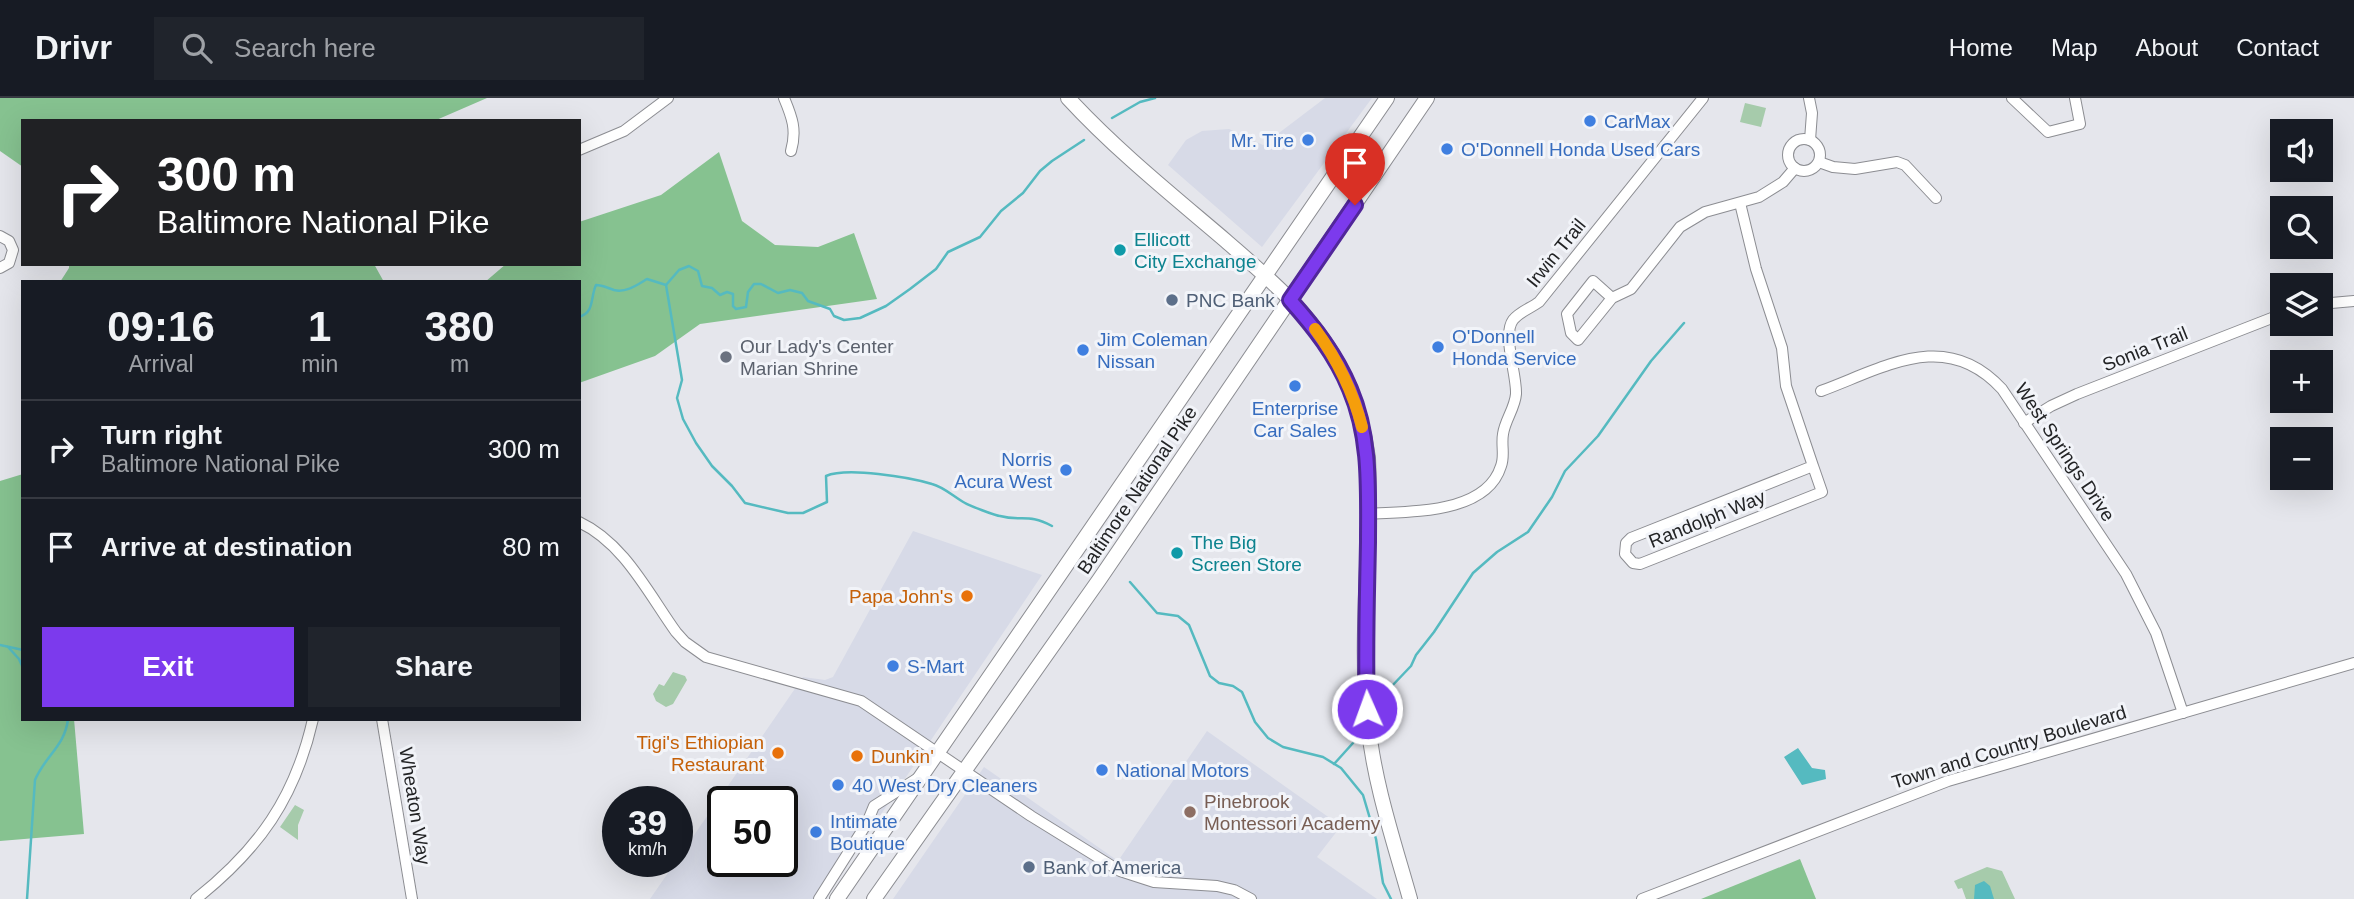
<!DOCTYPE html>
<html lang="en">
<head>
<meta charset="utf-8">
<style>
  :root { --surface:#171b24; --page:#20242c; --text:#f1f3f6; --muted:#9ea1a6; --line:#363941; --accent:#7c3aed }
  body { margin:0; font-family:Helvetica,sans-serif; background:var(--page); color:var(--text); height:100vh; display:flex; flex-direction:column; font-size:26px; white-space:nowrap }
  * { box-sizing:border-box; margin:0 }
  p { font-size:23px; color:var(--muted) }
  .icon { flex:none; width:38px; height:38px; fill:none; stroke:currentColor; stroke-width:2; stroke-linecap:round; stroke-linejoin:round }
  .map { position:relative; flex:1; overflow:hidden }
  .sheet { position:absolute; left:21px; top:182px; width:560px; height:441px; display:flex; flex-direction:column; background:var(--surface); border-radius:0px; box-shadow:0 7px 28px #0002 }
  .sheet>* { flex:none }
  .hud { position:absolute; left:21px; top:21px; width:560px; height:147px; border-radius:0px; box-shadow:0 7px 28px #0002; background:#202124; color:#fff; overflow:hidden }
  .fabs { position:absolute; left:2270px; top:21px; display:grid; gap:14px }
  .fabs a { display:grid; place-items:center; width:63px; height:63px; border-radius:0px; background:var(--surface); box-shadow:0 7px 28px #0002; font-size:35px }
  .speed { position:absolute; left:602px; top:688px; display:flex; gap:14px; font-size:35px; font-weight:700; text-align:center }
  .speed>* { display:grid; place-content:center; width:91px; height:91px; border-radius:50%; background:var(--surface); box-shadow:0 7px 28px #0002; line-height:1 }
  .speed small { font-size:18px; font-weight:400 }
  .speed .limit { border:4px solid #111; border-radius:10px; background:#fff; color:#111 }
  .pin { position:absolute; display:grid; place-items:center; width:60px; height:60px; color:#fff; margin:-72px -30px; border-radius:50% 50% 50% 0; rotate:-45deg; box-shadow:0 0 7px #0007 }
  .pin .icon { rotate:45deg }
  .me { position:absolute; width:77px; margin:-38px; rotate:358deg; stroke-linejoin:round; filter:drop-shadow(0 0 5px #0008) }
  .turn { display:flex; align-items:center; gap:24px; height:147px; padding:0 21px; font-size:32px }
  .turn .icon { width:91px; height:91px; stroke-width:2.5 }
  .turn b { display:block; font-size:49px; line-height:60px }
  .eta { display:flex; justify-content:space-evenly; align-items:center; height:119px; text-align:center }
  .eta b { font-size:42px; font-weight:700; line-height:49px }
  .primary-button { display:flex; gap:14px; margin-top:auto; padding:14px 21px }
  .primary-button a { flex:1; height:80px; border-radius:0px; background:var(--accent); color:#fff; font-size:28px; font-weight:700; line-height:80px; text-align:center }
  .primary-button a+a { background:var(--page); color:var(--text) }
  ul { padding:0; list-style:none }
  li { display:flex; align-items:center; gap:21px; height:98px; padding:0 21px; border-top:2px solid var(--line) }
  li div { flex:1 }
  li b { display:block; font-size:26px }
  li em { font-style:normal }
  header { display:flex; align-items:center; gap:42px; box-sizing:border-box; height:98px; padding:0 35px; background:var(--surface); border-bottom:2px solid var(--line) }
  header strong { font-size:33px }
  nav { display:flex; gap:38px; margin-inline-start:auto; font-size:24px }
  .search { width:490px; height:63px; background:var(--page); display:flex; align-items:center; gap:18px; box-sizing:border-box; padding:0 24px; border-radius:0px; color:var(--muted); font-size:26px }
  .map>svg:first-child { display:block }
</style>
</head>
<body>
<header>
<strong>Drivr</strong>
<div class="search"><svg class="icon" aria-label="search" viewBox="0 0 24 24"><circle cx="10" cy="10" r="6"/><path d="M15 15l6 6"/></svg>Search here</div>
<nav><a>Home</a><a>Map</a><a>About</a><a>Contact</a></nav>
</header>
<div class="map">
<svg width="2354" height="801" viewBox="0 0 2354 801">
  <rect width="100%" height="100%" fill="#e5e6ec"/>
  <g fill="#d7dae7" fill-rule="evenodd">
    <polygon points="1325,0 1372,0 1262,149 1168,67 1186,42 1202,33 1229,31 1263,47"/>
    <path d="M913,433L1042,477L824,801H650L803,579L825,582L833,579ZM723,704H782V763H723Z"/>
    <polygon points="1207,633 1341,728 1317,759 1377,801 893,801 984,669 1118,763"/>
  </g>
  <g fill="#a6cbab">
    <polygon points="1745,5 1766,10 1761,29 1740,24"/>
    <polygon points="673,574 685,578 687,582 673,606 666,609 656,603 653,596 659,586 664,588"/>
    <polygon points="295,707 304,712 298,727 298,742 280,729"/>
    <polygon points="1987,769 2002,773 2015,801 1966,801 1962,790 1958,791 1954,783"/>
  </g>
  <g fill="#86c290">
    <polygon points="0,0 487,0 434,23 23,23 23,69 0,53"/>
    <polygon points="719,54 742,123 775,147 818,149 854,135 877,201 700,226 655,258 579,285 579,184 485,184 506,166 579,166 579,124 661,97"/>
    <polygon points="69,166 374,166 384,184 60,184 69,170"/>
    <polygon points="23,376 23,621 74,621 84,736 0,743 0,383"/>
    <polygon points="1800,761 1816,801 1701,801"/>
  </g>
  <g fill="#55bac0">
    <polygon points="1798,650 1812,670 1825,672 1826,681 1802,687 1784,659"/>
    <polygon points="1984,783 1990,788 1994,801 1974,801 1975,787"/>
  </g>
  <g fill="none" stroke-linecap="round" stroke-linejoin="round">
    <g stroke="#55bac0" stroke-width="2.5">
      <polyline points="1112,20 1140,4 1155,0"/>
      <polyline points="666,187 679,172 689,168 698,173 702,188 712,190 720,197 727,194 733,196 733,208 736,211 746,209 748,194 754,186 761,186 778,195 790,192 802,195 808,203 830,211 834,218 844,222 860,220 886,208 910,191 936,171 948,154 980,139 1001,113 1023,95 1040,73 1052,63 1084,42"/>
      <path d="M579,219C595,214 590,200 596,187C603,187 607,190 614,192C626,195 637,187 647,181L666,187L682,282L677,300L683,321L696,345L712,368L732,388L745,405L788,415H803L827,404L826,378C847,369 909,379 932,386C944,389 954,399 965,405C968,407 996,418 1000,418C1022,424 1028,415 1052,428"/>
      <polyline points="1130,484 1157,515 1178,518 1189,527 1210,578 1219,585 1233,588 1242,594 1255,624 1268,640 1283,649 1323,659 1341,670 1363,697 1376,741 1383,785 1391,801"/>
      <polyline points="0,547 23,552"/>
      <polyline points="8,549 19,561 23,570"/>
      <polyline points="1381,606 1390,590 1411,568 1416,557 1434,534 1473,475 1497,454 1528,434 1552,399 1565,373 1598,338 1651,263 1684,225"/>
      <polyline points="1334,666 1353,645"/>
      <path d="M27,801L35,682C45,658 65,648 68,621"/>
    </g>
    <defs>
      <g id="minor">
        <path d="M784,0C792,19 797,32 791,53"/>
        <polyline points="1809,0 1812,15 1810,42"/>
        <polyline points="2012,0 2048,34 2080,26 2075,0"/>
        <circle cx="1804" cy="57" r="16"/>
        <polyline points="579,52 624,33 668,0"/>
        <polyline points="1819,64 1833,69 1855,71 1897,64 1905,67 1936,100"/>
        <polyline points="1740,105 1756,171 1782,250 1786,288 1813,368 1631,440 1626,445 1625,456 1633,465 1640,466 1822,394 1813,368"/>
        <polyline points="0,138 9,143 13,152 9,165 0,170"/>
        <polyline points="1612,200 1593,183 1567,216 1571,235 1578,242 1612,200 1631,191 1680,129 1705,114 1759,99 1783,84 1795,70"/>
        <polyline points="2320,206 2354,203"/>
        <path d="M1821,293C1886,269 1946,230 2002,291L2126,476L2156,535L2183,615"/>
        <polyline points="2024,325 2051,308 2077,296 2282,216"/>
        <path d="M1368,416C1408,413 1486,417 1501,368C1505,358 1501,347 1503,336C1505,322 1515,310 1516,296C1517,277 1502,237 1513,222C1519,214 1531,210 1539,204L1703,0"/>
        <path d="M579,424C624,445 648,495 676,534L685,544L706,559L861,603L1031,718L1120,773L1154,784L1217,788L1234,792L1251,801"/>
        <polyline points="382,621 412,801"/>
        <path d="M196,801C259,751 295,700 313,621"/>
        <polyline points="819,801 867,725 874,708 918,680"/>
        <polyline points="1642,801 1948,683 2354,565"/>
      </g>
      <g id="major">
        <path d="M1068,0C1116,52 1172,97 1226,143C1267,179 1311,215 1337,264C1354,294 1363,326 1368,360C1372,448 1359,537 1368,625C1374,685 1394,744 1410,801"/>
        <polyline points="837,801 1387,0"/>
        <polyline points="874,801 1099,482 1427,0"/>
      </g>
    </defs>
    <use href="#minor" stroke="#8c8d92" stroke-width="12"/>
    <use href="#major" stroke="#8c8d92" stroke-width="16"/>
    <use href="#minor" stroke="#fff" stroke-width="10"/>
    <use href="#major" stroke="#fff" stroke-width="14"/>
  </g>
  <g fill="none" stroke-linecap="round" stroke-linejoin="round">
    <defs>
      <path id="route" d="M1355,107L1290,202C1314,229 1336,257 1350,291C1371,340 1368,392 1368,444C1367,500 1365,555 1367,611"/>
    </defs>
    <use href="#route" stroke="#51269a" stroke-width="18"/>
    <use href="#route" stroke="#7c3aed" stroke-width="12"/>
    <path stroke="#f59e0b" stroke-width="12" d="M1315,231C1337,261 1353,293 1362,329"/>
  </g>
  <g fill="#3f7fe0" stroke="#f2f4f9" stroke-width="2.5">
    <circle cx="1590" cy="23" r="7"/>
    <circle cx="1308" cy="42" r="7"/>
    <circle cx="1447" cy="51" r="7"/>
    <circle cx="1438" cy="249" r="7"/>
    <circle cx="1083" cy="252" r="7"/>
    <circle cx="1295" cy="288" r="7"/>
    <circle cx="1066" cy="372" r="7"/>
    <circle cx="893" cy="568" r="7"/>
    <circle cx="1102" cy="672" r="7"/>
    <circle cx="838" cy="687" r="7"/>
    <circle cx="816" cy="734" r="7"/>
  </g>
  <g fill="#0f9aa8" stroke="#f2f4f9" stroke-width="2.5">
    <circle cx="1120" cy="152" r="7"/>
    <circle cx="1177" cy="455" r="7"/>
  </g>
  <g fill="#5c6f8a" stroke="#f2f4f9" stroke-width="2.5">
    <circle cx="1172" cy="202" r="7"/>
    <circle cx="1029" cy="769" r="7"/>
  </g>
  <circle fill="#6b7280" stroke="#f2f4f9" stroke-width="2.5" cx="726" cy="259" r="7"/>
  <g fill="#e8710a" stroke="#f2f4f9" stroke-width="2.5">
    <circle cx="967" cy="498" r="7"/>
    <circle cx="778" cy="655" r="7"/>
    <circle cx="857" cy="658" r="7"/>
  </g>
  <circle fill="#8d6e63" stroke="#f2f4f9" stroke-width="2.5" cx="1190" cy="714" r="7"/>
  <g text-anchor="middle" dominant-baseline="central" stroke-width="6" stroke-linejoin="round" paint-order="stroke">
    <g font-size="19" fill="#366cbe" stroke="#f2f4f9" text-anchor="start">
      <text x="1604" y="23">CarMax</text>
      <text x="1294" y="42" text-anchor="end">Mr. Tire</text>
      <text x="1461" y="51">O'Donnell Honda Used Cars</text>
      <text x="1452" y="238">O'Donnell<tspan x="1452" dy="22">Honda Service</tspan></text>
      <text x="1097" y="241">Jim Coleman<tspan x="1097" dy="22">Nissan</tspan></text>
      <text x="1295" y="310" text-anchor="middle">Enterprise<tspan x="1295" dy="22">Car Sales</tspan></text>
      <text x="1052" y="361" text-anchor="end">Norris<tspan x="1052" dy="22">Acura West</tspan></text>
      <text x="907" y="568">S-Mart</text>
      <text x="1116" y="672">National Motors</text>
      <text x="852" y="687">40 West Dry Cleaners</text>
      <text x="830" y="723">Intimate<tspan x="830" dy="22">Boutique</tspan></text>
    </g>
    <g font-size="19" fill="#0d838f" stroke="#f2f4f9" text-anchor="start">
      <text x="1134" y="141">Ellicott<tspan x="1134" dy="22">City Exchange</tspan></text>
      <text x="1191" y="444">The Big<tspan x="1191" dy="22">Screen Store</tspan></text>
    </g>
    <g font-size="19" fill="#232426" stroke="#f2f4f9">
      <text transform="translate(1556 155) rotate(-51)">Irwin Trail</text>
      <text transform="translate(2145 251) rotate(-22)">Sonia Trail</text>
      <text transform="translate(2065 354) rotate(56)">West Springs Drive</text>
      <text transform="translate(1137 392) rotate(-56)">Baltimore National Pike</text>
      <text transform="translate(1707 421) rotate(-22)">Randolph Way</text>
      <text transform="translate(2009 649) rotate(-17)">Town and Country Boulevard</text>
      <text transform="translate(415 708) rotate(81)">Wheaton Way</text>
    </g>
    <g font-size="19" fill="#4e5e75" stroke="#f2f4f9" text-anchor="start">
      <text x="1186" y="202">PNC Bank</text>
      <text x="1043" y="769">Bank of America</text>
    </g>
    <g font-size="19" fill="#5b616d" stroke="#f2f4f9" text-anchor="start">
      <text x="740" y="248">Our Lady's Center<tspan x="740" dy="22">Marian Shrine</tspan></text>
    </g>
    <g font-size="19" fill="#c56008" stroke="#f2f4f9" text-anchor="end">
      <text x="953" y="498">Papa John's</text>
      <text x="764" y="644">Tigi's Ethiopian<tspan x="764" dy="22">Restaurant</tspan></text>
      <text x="871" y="658" text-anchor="start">Dunkin'</text>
    </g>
    <g font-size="19" fill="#785e54" stroke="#f2f4f9" text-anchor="start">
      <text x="1204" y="703">Pinebrook<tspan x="1204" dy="22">Montessori Academy</tspan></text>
    </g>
  </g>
</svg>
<div class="fabs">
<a><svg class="icon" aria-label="sound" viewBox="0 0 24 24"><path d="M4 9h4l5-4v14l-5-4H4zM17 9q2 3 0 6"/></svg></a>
<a><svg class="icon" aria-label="search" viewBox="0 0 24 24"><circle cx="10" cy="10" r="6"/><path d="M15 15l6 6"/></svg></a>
<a><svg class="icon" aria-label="layers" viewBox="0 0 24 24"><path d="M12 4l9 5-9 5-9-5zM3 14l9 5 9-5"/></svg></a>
<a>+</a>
<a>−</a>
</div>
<div class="speed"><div>39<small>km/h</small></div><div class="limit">50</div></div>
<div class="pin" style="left:1355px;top:107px;background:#d93025"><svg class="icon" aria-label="arrive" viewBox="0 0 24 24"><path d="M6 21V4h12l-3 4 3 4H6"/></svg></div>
<svg class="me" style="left:1367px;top:611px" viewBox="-20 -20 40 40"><circle r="17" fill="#7c3aed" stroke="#fff" stroke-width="3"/><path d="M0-11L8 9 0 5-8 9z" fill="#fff"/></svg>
<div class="hud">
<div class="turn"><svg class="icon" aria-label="right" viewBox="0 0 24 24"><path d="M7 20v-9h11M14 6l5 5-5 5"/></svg><div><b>300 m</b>Baltimore National Pike</div></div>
</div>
<section class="sheet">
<div class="eta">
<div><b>09:16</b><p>Arrival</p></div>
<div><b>1</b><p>min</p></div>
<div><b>380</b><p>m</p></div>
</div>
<ul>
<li><svg class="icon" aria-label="right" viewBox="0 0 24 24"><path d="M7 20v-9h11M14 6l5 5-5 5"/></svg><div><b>Turn right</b><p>Baltimore National Pike</p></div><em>300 m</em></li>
<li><svg class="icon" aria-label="arrive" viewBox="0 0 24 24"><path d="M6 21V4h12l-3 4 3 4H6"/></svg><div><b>Arrive at destination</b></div><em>80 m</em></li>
</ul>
<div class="primary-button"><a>Exit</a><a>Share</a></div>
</section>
</div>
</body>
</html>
